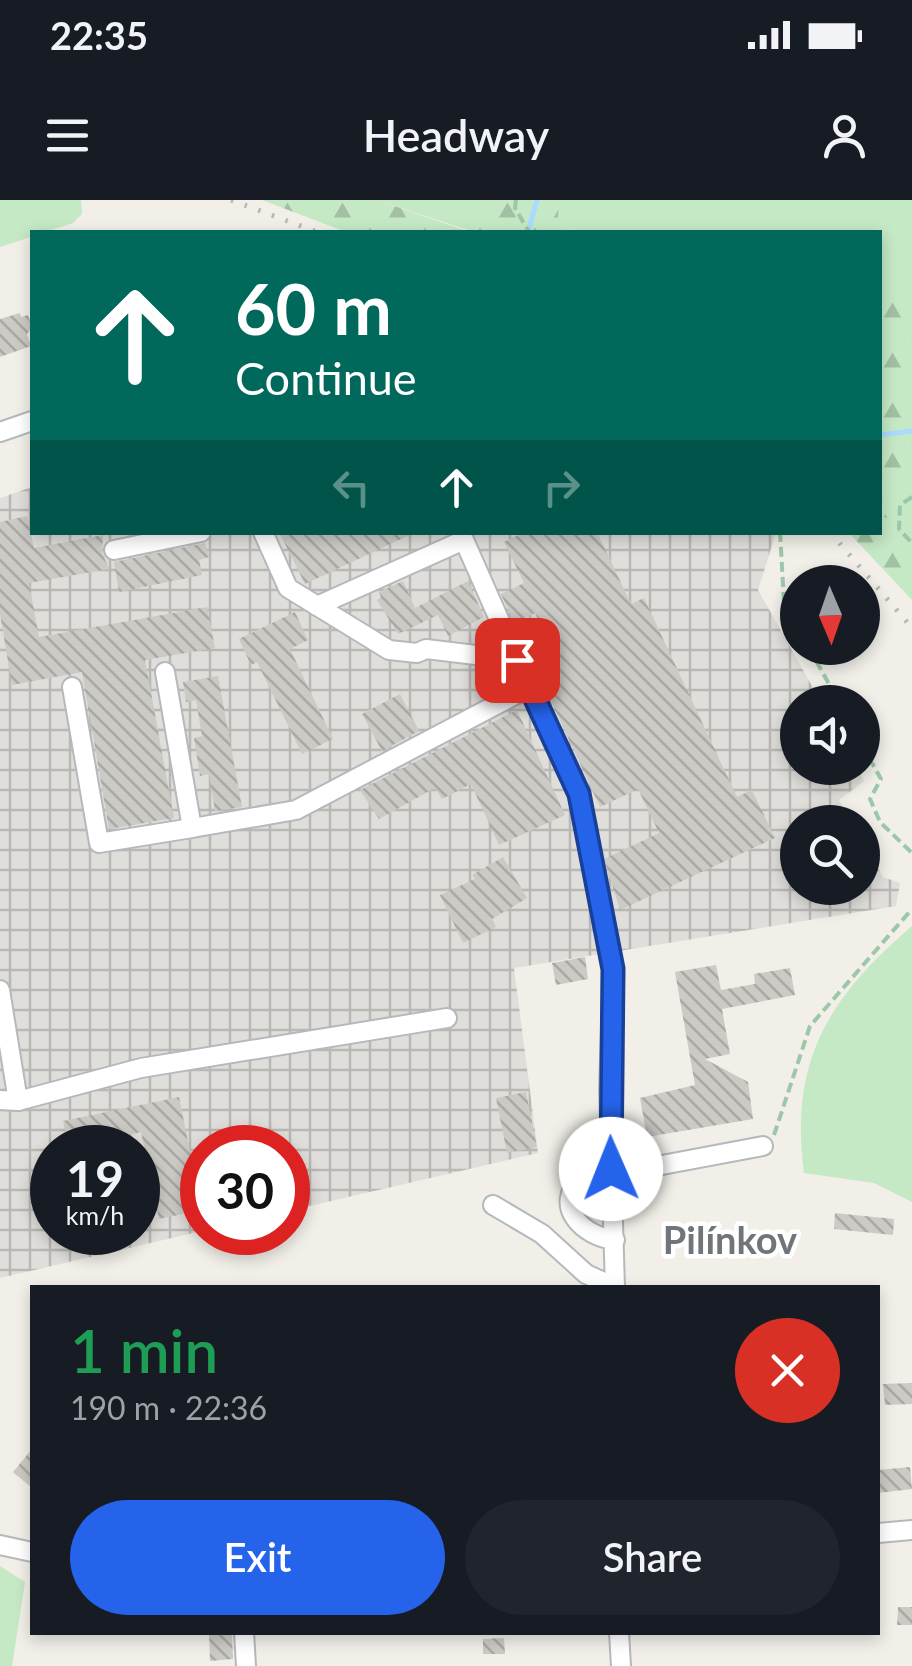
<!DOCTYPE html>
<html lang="en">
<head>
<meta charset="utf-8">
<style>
  :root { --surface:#171b24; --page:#20242c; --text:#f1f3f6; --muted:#9ea1a6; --accent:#2563eb }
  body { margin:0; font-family:Lato,sans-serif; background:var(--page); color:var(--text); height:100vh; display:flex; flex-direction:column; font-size:38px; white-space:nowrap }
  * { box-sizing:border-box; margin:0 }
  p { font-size:32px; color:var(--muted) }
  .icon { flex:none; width:55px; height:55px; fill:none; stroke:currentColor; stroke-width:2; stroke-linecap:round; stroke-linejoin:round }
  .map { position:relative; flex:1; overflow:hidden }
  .panel { position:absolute; left:30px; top:1085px; width:850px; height:350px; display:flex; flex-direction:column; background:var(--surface); border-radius:0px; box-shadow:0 5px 15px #0003 }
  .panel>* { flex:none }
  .banner { position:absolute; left:30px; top:30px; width:852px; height:305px; border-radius:0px; box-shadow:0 5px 15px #0003; background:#00695c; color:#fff; overflow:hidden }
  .needle { width:65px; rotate:178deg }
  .fabs { position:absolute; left:780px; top:365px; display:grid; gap:20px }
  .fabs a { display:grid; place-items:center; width:100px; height:100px; border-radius:50%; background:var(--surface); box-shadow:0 5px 15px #0003; font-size:50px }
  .speed { position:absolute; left:30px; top:925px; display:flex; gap:20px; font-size:50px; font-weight:700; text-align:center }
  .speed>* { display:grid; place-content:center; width:130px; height:130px; border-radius:50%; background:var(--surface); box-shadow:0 5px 15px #0003; line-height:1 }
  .speed small { font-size:25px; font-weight:400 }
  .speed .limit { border:15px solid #d22; background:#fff; color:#111 }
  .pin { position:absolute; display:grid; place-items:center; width:85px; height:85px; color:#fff; margin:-42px; border-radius:20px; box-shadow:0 5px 15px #0006 }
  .me { position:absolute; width:110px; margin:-55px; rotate:359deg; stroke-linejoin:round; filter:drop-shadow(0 0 8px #0008) }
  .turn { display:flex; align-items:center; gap:35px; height:210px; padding:0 40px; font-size:45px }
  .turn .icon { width:130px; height:130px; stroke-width:2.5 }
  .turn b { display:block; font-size:70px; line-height:85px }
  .lanes { display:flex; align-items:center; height:95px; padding:0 40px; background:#0003; justify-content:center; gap:50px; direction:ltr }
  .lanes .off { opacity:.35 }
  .round { display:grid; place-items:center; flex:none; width:105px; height:105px; border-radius:52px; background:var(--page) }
  .overview { display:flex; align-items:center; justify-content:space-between; height:170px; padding:0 40px }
  h1 { font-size:60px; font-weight:600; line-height:75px; color:#1e9e55 }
  .action { display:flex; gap:20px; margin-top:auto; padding:20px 40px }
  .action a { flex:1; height:115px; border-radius:60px; background:var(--accent); color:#fff; font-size:40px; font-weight:600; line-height:115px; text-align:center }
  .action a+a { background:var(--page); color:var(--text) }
  .status { display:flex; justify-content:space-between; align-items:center; height:70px; padding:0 50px; background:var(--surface); direction:ltr }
  .status svg { height:28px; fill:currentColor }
  header { display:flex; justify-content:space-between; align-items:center; height:130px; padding:0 40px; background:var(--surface); font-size:45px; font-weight:600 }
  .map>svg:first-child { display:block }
</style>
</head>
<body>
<div class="status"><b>22:35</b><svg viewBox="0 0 49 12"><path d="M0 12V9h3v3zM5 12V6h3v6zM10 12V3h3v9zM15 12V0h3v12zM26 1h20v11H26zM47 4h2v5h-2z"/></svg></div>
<header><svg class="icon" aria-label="menu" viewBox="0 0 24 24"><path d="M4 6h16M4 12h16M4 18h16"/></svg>Headway<svg class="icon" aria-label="person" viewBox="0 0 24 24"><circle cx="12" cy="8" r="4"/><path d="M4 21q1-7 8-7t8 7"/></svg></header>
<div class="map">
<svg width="912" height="1466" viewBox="0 0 912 1466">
  <defs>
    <pattern id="industrial-grid" width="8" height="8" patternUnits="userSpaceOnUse" patternTransform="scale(2.5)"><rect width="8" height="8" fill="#e0deda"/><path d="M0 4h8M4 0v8" fill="none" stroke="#b9b8b5"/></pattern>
    <pattern id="forest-firs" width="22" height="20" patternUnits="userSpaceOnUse" patternTransform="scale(2.5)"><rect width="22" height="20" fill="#c5e8c5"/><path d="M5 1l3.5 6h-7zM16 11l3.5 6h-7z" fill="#a3c0a4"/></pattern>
    <pattern id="building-back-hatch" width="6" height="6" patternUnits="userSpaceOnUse" patternTransform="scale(2.5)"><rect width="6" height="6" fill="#cccac5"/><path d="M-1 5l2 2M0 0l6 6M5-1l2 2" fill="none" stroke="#a9a8a4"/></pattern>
  </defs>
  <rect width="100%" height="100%" fill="#f1efe8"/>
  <path fill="url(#industrial-grid)" fill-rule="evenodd" d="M32,287V332L776,333L758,390L821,502H798V568H857L864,581L839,600L851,622H798V688H862L863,642L883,677L900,683L896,706L514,768L538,953L288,1011V948H202V1031L0,1078V298ZM52,948H138V1032H52Z"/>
  <g fill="#c5e8c5">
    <polygon points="0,0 81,0 82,14 73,23 0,47"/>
    <polygon points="377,0 498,0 474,32"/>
    <polygon points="559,0 912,0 912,94 880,94 880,32 578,32 558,22"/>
    <polygon points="912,269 912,360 884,316 880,292"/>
    <path d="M912,726V1002L874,983L804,973C789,861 829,797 912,726Z"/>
    <polygon points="597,983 603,985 603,1016 587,1015 582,995 588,985"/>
    <polygon points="0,1366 25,1382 12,1466 0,1466"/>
  </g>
  <g fill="url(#forest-firs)">
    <polygon points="262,0 377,0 470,32 346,32"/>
    <polygon points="498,0 559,0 558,22 578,32 474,32"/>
    <polygon points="880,94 912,94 912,269 880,292"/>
    <polygon points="880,305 912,360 912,400 849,333 880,332"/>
  </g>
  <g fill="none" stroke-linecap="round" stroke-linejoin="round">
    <g stroke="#aadaff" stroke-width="5">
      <polyline points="528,32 537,0"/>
      <polyline points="880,235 912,231"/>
    </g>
  </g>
  <g fill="url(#building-back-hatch)">
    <polygon points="20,113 21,117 28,115 32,127 27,134 31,146 0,157 0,119"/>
    <polygon points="27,316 34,348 103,335 102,352 109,369 29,383 39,437 207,407 215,448 145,460 174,618 109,629 82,472 12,485 0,414 0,322"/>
    <polygon points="279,332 416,332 305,384"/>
    <polygon points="525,332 597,332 631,404 644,398 737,597 752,590 775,638 620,710 604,659 659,633 638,589 600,607 529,453 549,443 535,413 514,423 501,394 524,383 504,342"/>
    <polygon points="205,343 209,357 199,360 202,375 119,392 114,362"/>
    <polygon points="403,381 415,408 468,381 484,417 448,436 438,415 398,434 377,400 381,397 379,392"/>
    <polygon points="295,412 308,440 290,449 333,539 302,554 257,462 251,465 239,439"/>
    <polygon points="218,476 242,607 215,611 209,574 200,576 194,538 202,536 196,500 186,502 183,482"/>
    <polygon points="400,494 419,531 382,551 362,514"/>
    <polygon points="517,510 565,615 499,645 471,584 442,599 435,588 379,619 360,590"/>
    <polygon points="503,657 527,698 492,719 496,727 463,743 440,695 475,679 472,675"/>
    <polygon points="585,757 588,779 556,785 552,763"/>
    <polygon points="716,765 721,790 755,784 754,774 790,768 795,795 722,809 730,854 705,859 748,882 753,919 647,937 640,898 695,885 675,772"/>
    <polygon points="526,892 537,947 507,953 496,898"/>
    <polygon points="179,897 202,1010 159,1019 141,932 111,939 113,948 69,948 63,921"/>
    <polygon points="835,1013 894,1019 893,1035 834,1029"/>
    <polygon points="912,1183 912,1204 885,1205 883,1184"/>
    <polygon points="32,1249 32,1288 13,1272"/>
    <polygon points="910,1267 912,1289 878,1293 878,1270"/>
    <polygon points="898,1407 912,1407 912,1425 897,1425"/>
    <polygon points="209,1432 232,1432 233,1459 210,1461"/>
    <polygon points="504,1438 505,1454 483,1454 483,1439"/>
  </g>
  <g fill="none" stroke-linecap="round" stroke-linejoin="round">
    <defs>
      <g id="minor">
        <polyline points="0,232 32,221"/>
        <polyline points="263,332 288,388 389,450 417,453 426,449 517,460 579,594 613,769 609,890 615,1088"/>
        <polyline points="114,350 201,332"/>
        <polyline points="317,406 464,340 517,460"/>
        <polyline points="165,472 192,628 296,610 530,487"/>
        <polyline points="72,487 99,643 192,628"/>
        <polyline points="0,790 18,901"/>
        <polyline points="0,900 18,901 141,868 447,818"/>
        <polyline points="493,1005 542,1034 586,1074 615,1087"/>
        <path d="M615,1040C584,1037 551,1006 582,978L611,969L646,968L763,946"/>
        <polyline points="878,1333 912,1330"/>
        <polyline points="0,1345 32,1352"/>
        <polyline points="244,1432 246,1466"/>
        <polyline points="619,1432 621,1466"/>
      </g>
    </defs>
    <use href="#minor" stroke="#b5b8bc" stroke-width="22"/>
    <g stroke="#9cc7a9" stroke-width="4" stroke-dasharray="10 5" stroke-linecap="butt">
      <polyline points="516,0 515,8 529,32"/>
      <polyline points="912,297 900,305 899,329 912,343"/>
      <polyline points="780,332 784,403 798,427"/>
      <polyline points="809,448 839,502"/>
      <polyline points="862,545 881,579 870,599 880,622 912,653"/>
      <polyline points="774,935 810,826 912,709"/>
    </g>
    <use href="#minor" stroke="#fff" stroke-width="18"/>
    <g stroke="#b6b7b8" stroke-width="5" stroke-dasharray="2.5 12" stroke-linecap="butt">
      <polyline points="231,0 317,32"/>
      <polyline points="830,332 912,428"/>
    </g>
  </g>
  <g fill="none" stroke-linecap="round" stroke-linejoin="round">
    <defs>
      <polyline id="route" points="517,460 579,594 613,769 611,969"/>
    </defs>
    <use href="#route" stroke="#184099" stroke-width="25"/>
    <use href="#route" stroke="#2563eb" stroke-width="18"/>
  </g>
  <g text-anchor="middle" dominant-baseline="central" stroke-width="9" stroke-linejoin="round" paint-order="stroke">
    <g font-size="38" font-weight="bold" fill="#70757a" stroke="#fff">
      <text x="730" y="1039">Pilínkov</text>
    </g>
  </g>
</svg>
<div class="fabs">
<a><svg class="needle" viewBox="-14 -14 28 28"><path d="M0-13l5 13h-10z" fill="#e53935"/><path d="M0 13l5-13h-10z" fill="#9ea1a6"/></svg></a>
<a><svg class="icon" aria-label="sound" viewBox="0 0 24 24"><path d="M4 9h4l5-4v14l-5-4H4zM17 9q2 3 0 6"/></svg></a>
<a><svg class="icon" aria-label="search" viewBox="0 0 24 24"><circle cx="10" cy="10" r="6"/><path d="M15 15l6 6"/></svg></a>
</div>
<div class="speed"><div>19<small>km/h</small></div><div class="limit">30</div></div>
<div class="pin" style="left:517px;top:460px;background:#d93025"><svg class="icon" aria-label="arrive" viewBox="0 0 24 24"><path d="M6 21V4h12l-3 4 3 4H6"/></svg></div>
<svg class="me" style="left:611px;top:969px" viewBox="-20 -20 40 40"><circle r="19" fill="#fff"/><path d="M0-13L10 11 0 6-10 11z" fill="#2563eb"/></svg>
<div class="banner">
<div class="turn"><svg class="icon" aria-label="ahead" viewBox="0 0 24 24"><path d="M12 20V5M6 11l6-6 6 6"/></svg><div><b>60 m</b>Continue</div></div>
<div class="lanes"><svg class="icon off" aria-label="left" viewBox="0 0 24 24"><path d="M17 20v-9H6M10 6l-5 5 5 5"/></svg><svg class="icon" aria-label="ahead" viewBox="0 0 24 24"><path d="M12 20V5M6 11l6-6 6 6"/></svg><svg class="icon off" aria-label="right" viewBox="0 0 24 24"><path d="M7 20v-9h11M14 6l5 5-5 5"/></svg></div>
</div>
<section class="panel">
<div class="overview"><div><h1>1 min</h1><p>190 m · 22:36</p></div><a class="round" style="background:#d93025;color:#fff"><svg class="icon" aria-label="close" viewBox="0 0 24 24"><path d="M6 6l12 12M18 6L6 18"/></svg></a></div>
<div class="action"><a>Exit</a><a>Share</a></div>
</section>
</div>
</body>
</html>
